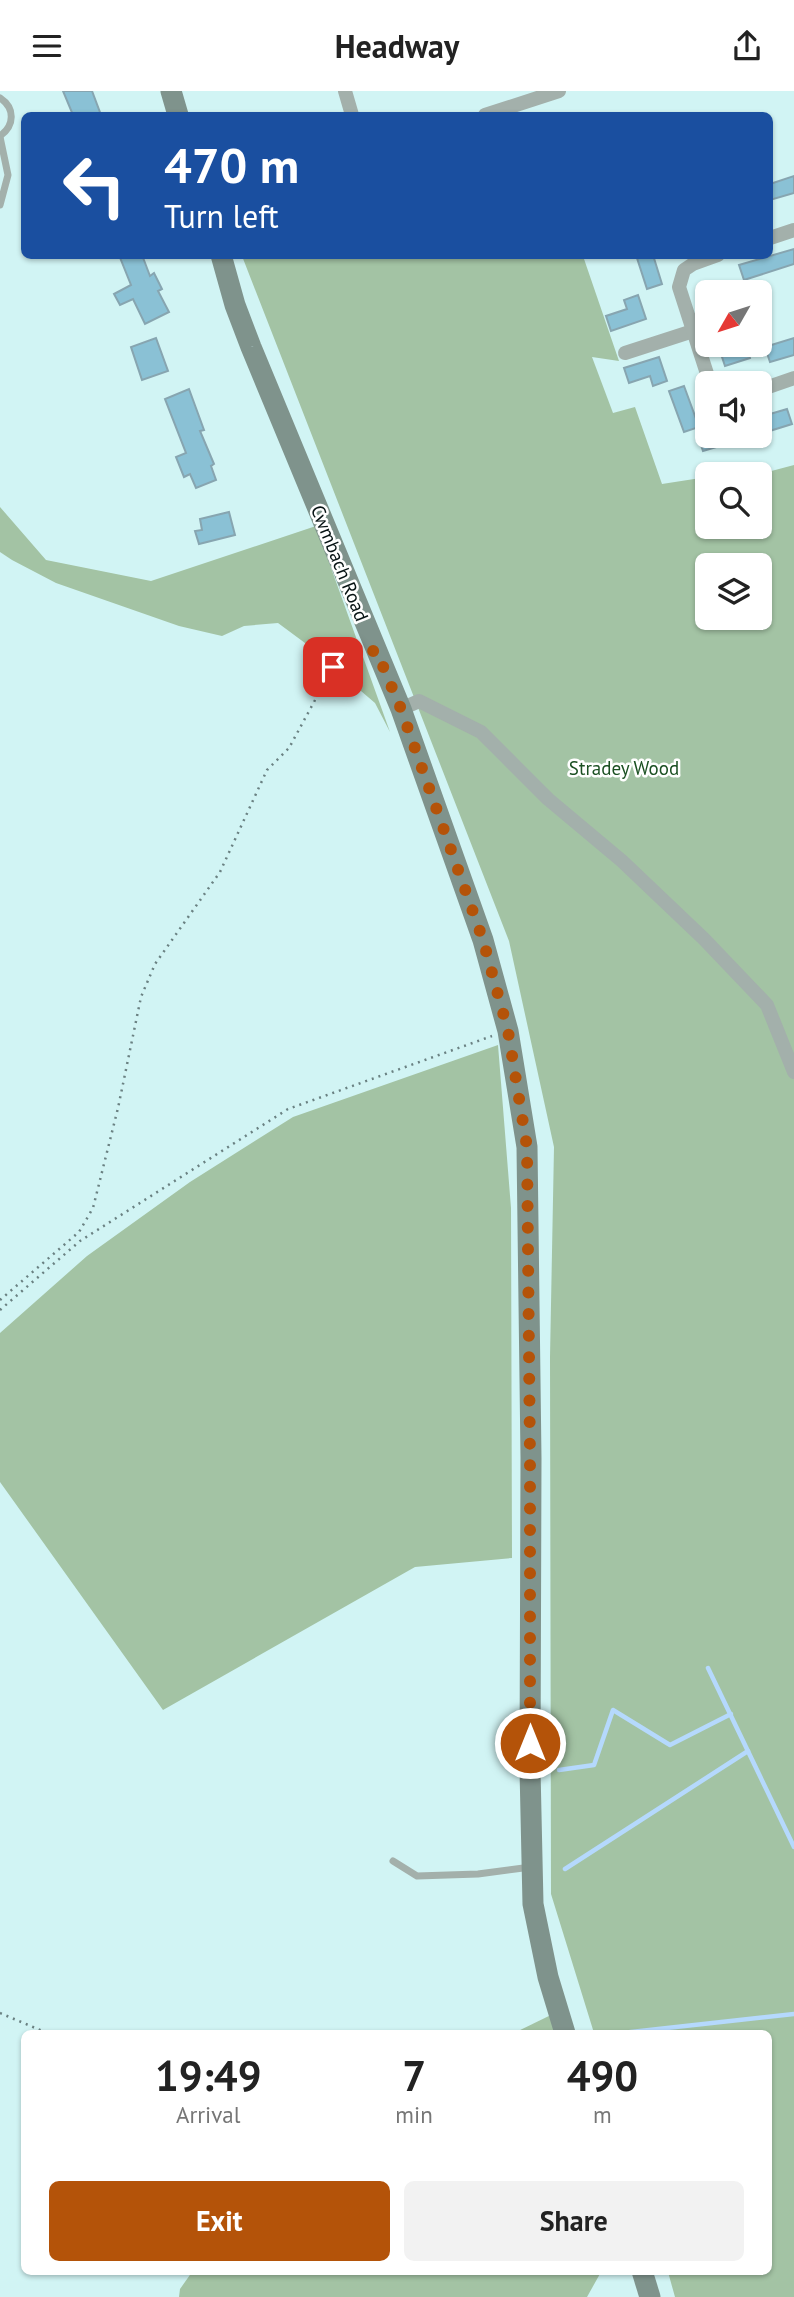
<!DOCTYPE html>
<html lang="en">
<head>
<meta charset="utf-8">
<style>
  :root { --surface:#fff; --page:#f2f2f2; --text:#222; --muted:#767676; --accent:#b45309 }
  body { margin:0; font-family:"PT Sans",sans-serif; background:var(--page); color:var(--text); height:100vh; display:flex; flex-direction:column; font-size:26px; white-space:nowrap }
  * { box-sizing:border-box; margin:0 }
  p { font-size:23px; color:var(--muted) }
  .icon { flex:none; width:38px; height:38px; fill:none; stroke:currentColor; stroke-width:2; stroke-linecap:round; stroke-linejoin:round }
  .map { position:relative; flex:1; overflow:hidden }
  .side { position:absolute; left:21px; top:1939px; width:751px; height:245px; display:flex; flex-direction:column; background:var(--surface); border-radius:10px; box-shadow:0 2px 5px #0004 }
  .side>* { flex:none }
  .banner { position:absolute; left:21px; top:21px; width:752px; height:147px; border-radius:10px; box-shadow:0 2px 5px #0004; background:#1a4fa0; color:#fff; overflow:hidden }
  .needle { width:46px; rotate:231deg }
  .tools { position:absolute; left:695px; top:189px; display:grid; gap:14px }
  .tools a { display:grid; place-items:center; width:77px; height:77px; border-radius:10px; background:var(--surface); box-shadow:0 2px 5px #0004; font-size:35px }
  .pin { position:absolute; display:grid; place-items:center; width:60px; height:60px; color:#fff; margin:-30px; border-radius:14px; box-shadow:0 4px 10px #0006 }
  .me { position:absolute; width:77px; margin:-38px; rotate:0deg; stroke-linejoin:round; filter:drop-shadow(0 0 5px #0008) }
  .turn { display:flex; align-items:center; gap:24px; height:147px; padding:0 28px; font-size:32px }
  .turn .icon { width:91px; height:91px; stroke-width:2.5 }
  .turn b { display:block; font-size:49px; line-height:60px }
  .eta { display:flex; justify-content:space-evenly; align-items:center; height:119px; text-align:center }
  .eta b { font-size:42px; font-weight:700; line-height:49px }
  .primary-button { display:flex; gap:14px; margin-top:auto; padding:14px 28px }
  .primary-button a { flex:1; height:80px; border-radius:10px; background:var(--accent); color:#fff; font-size:28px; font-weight:700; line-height:80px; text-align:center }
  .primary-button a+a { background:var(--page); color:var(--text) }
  header { display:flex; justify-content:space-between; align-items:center; height:91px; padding:0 28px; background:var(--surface); font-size:32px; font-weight:700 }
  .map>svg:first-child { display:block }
</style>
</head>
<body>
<header><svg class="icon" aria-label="menu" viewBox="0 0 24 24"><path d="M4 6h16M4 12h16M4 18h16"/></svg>Headway<svg class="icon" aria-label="share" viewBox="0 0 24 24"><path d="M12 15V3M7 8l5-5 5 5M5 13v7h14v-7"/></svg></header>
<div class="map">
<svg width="794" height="2206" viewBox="0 0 794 2206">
  <rect width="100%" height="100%" fill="#d1f4f4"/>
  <g fill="#a3c3a4" fill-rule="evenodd">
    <path d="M242,165H583L619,270L592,266L613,322L635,316L662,393L707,386V436H760V383L794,374V2206H675L668,2181L768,2180V1942H594L551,1803L550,1266L554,1056L509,850ZM707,474H760V527H707Z"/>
    <polygon points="0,416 46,469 151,490 316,435 390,641 375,612 305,552 278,532 244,535 222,545 179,535 56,492 12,469 0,461"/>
    <polygon points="498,954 511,1117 512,1467 415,1476 163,1619 0,1391 0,1242 87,1165 190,1091 293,1026"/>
    <polygon points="553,1923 559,1942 514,1942"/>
    <polygon points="192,2181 192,2180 601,2181 587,2206 179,2206 180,2198"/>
  </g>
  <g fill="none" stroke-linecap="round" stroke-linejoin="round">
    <g stroke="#b5d9fd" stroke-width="4.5">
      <polyline points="708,1577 794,1756"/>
      <polyline points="559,1679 594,1674 613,1619 670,1654 731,1623"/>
      <polyline points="565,1778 748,1660"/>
      <polyline points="622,1942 794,1923"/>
    </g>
  </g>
  <g fill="#8ac1d5" stroke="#87a5b0" stroke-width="2">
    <polygon points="63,0 92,0 101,24 73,24"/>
    <polygon points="794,85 794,102 770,109 770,93"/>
    <polygon points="794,158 794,173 744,189 739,174"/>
    <polygon points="119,164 142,164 150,185 154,182 162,198 158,200 169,221 145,233 133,208 120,214 114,203 131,194"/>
    <polygon points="636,164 653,164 662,193 647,198"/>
    <polygon points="638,204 646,228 611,240 606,225 627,218 624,209"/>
    <polygon points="156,247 168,280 142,289 131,256"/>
    <polygon points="794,247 794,264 770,271 765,256"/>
    <polygon points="718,254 746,254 750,267 725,275"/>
    <polygon points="659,266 667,290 653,295 650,285 629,292 624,277"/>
    <polygon points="684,295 699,336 684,341 669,300"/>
    <polygon points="189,298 204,339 200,340 214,373 211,375 216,389 196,397 190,383 184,386 176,366 186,362 165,308"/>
    <polygon points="787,318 792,333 760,343 760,326"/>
    <polygon points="698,345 742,345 743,348 703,360"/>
    <polygon points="229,421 235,444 199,453 195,440 202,439 200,428"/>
  </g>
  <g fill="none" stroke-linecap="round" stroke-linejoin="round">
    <g stroke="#6a8182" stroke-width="2.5" stroke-dasharray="2 5" stroke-linecap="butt">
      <polyline points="0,1209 79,1141 93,1117 118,1017 141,906 155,873 220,781 267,679 289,657 333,576 358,566"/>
      <polyline points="0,1219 80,1150 288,1018 492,945"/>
      <polyline points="0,1922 47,1942"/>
    </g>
    <g stroke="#a3b0ab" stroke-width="7">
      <path d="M0,7C15,17 15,34 0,45"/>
      <polyline points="0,46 8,84 0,114"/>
      <polyline points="393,1770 417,1785 478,1783 531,1776"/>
    </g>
    <g stroke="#a3b0ab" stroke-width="14">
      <polyline points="345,0 352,24"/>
      <polyline points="485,24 559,0"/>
      <polyline points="770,147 794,139"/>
      <polyline points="625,262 693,240"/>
      <polyline points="710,292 679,196 684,179 693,173 718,164"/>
      <polyline points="760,299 794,287"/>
      <polyline points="401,618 419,610 481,641 548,708 622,770 704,848 767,914 794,981"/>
    </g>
    <g stroke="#7f938c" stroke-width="21">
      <polyline points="171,0 178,24"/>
      <polyline points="221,164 235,214 251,256 401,618 483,849 508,940 527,1056 531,1367 530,1678 533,1813 548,1886 565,1942"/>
      <polyline points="642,2180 650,2206"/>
    </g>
  </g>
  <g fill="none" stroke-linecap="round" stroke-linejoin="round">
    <polyline stroke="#b45309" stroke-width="12" stroke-dasharray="0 21.6" points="333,576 376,559 401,618 483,849 508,940 527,1056 530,1367 530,1652"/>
  </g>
  <g text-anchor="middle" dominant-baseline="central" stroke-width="5" stroke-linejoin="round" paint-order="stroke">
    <g font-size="19" fill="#061213" stroke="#fff">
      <text transform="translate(340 472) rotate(68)">Cwmbach Road</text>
    </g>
    <g font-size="19" fill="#1b5022" stroke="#fff">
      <text x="624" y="677">Stradey Wood</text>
    </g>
  </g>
</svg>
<div class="tools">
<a><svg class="needle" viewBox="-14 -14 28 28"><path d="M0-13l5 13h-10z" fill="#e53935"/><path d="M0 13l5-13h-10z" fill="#767676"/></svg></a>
<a><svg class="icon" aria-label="sound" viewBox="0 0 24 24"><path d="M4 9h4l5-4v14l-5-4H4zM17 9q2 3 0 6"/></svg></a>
<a><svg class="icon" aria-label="search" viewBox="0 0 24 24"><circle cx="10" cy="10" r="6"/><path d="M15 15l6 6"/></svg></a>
<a><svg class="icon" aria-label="layers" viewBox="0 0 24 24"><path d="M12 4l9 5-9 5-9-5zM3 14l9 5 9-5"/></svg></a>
</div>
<div class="pin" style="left:333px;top:576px;background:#d93025"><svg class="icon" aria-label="arrive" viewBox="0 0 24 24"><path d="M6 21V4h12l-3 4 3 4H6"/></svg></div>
<svg class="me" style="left:530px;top:1652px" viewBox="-20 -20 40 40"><circle r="17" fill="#b45309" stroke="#fff" stroke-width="3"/><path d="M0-11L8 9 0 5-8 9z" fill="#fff"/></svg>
<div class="banner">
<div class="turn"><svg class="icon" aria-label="left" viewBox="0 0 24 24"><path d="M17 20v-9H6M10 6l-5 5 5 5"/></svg><div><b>470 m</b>Turn left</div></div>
</div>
<section class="side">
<div class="eta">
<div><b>19:49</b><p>Arrival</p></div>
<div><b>7</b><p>min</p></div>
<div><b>490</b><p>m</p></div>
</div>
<div class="primary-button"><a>Exit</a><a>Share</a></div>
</section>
</div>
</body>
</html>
